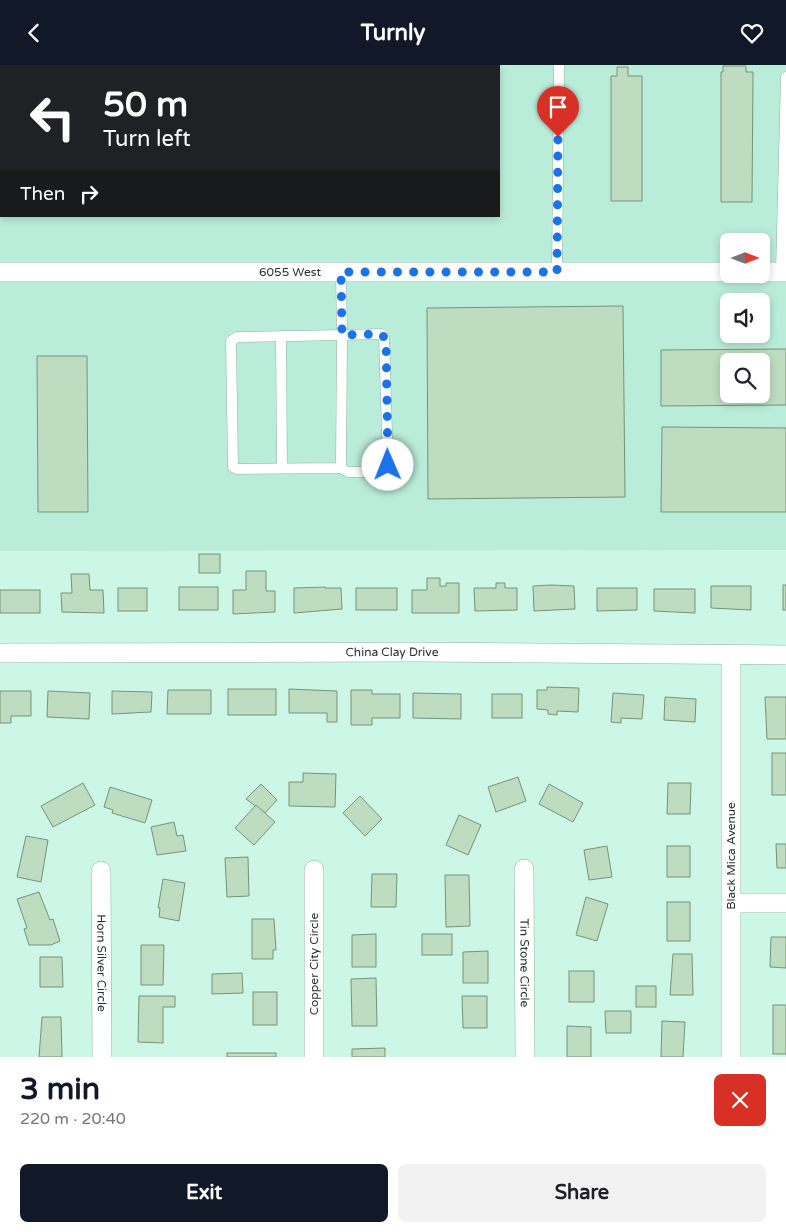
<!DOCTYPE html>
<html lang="en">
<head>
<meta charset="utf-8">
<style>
  :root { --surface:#fff; --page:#f2f2f2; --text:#202124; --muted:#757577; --accent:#111827 }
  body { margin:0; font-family:"Varela Round",sans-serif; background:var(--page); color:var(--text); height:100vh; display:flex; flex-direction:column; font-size:19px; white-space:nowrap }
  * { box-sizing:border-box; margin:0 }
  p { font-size:16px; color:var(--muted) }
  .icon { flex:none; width:28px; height:28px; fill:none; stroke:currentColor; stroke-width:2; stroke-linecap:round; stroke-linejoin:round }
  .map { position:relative; height:992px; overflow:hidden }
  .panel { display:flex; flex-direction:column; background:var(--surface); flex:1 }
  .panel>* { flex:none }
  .hud { position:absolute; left:0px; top:0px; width:500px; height:152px; box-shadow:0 2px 8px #0003; background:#202124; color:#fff; overflow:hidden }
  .needle { width:32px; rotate:90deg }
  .buttons { position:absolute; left:720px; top:168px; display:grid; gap:10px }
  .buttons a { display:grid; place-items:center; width:50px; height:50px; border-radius:8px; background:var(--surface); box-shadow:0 2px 8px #0003; font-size:25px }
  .pin { position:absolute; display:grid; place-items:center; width:42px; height:42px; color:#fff; margin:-51px -21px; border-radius:50% 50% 50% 0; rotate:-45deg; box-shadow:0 0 5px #0007 }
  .pin .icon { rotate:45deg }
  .me { position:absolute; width:55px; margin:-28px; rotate:359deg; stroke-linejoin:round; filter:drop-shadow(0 0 4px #0008) }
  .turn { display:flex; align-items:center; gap:18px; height:105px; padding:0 20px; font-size:22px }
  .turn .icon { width:65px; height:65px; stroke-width:2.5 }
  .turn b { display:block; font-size:35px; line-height:42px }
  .then { display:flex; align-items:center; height:48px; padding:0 20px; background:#0003; gap:10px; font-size:19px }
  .round { display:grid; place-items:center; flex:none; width:52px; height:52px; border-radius:8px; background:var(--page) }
  .headline { display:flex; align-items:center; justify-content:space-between; height:85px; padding:0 20px }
  h1 { font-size:30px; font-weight:700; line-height:38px; color:var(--accent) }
  .primary-button { display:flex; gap:10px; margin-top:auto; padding:10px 20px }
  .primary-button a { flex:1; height:58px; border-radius:8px; background:var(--accent); color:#fff; font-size:20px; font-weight:700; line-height:58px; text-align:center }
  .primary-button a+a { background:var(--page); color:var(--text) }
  header { display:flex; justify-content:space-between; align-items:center; height:65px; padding:0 20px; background:var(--accent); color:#fff; font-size:22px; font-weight:700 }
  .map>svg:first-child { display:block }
</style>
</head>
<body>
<header><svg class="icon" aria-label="back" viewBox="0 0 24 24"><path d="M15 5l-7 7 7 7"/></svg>Turnly<svg class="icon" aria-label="heart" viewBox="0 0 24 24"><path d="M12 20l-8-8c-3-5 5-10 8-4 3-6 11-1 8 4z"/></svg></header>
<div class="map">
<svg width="786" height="992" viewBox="0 0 786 992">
  <rect width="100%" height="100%" fill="#ccf7e6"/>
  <path fill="#baedd9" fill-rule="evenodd" d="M0,0H786V485L0,486ZM1,1H499V151H1ZM729,176H761V209H729ZM729,236H761V269H729ZM729,296H761V329H729Z"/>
  <g fill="#bedcc0" stroke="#789379" fill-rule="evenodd">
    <polygon points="723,1 746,1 746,7 753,7 752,137 721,137 721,7 723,7"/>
    <polygon points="617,2 628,2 628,11 642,11 642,136 611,136 611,11 617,11"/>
    <polygon points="623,241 625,432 428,434 427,243"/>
    <path d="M786,284V340L661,341V285ZM729,296H761V329H729Z"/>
    <polygon points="37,291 87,291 88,447 38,447"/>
    <polygon points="662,362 786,363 786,447 661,447"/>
    <rect x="199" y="489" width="21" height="19"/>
    <polygon points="246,506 266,506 266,526 275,526 275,547 233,549 233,525 246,525"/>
    <polygon points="71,509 89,509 90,525 103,525 104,548 62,547 61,528 72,528"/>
    <polygon points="427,513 440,513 440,521 446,521 446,518 459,518 459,548 412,548 412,525 427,525"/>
    <polygon points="496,518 505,518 505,523 517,523 517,545 475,546 474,523 496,523"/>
    <polygon points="551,520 574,521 575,544 534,546 533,521"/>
    <rect x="783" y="520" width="3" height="25"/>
    <polygon points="711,521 751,521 751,545 711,543"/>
    <rect x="179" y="522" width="39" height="23"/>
    <polygon points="325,522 325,523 341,523 342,544 294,548 294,523"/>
    <rect x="118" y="523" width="29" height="23"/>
    <rect x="356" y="523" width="41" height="22"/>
    <polygon points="597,523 637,523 637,545 597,546"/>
    <polygon points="654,524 695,524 695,548 654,546"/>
    <rect x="0" y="525" width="40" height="23"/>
    <polygon points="547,622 579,623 578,647 557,646 557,650 548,649 548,645 537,644 537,625 547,625"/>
    <rect x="228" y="624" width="48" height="26"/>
    <polygon points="289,624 337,626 337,657 327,657 327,648 289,648"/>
    <polygon points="168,625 211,625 211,649 167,649"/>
    <polygon points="351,625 372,625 372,629 400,629 400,653 372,653 372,660 351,660"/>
    <polygon points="0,626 31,626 31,651 11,651 11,658 0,658"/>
    <polygon points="48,626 90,628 89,654 47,652"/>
    <polygon points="112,626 152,627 151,647 112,649"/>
    <polygon points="413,628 461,629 461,654 413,653"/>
    <polygon points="613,628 644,630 642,654 621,653 621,658 611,657"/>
    <rect x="492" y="629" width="30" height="24"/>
    <polygon points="665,632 696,634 695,657 664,655"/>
    <polygon points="765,632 786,632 786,674 767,674"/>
    <rect x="772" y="688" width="14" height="42"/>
    <polygon points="303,708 336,709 335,742 289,741 289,717 303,717"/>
    <polygon points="518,712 526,736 496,747 488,722"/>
    <polygon points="83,718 95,740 53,762 41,741"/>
    <polygon points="668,718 691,718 690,749 667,749"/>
    <polygon points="261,719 277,735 265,748 246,734"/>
    <polygon points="549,719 583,738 573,757 539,739"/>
    <polygon points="110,722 152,735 145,758 112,748 113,745 104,742"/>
    <polygon points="360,731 382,754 365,771 343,748"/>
    <polygon points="256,740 275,757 254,780 235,763"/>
    <polygon points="459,750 481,760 468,790 446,780"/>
    <polygon points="174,757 177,771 183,770 186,786 157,790 151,762"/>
    <polygon points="26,771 48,775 41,817 17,812"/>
    <polygon points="776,779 786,779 786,803 777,803"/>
    <polygon points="607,781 612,812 589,815 584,785"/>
    <rect x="667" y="781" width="23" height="31"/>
    <polygon points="248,792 249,831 227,832 225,793"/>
    <polygon points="372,809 397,809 396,842 371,842"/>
    <polygon points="445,810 469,810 470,861 446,862"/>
    <polygon points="163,814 185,818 179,856 159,852 160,843 158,843"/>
    <polygon points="39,827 50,855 53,854 60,876 51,880 29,880 24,864 27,863 17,834"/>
    <polygon points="586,832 608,839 597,876 576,870"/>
    <rect x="667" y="837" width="23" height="39"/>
    <polygon points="252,854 274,854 276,885 273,885 273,894 252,894"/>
    <polygon points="376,869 376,902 352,902 352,870"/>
    <rect x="422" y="869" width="30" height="21"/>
    <polygon points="771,872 786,872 786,903 770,902"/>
    <polygon points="141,880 164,880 163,920 141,920"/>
    <polygon points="488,886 488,918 463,918 463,887"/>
    <polygon points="673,889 692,889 693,930 670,930"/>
    <polygon points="40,892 62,892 63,922 40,922"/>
    <rect x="569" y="906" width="25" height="31"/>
    <polygon points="242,908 243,928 212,929 212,909"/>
    <polygon points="376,913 377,961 352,961 351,914"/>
    <rect x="636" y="921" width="20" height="21"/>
    <rect x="253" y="927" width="24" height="33"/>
    <polygon points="139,931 175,931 175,942 163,942 163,978 138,977"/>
    <polygon points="462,931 487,931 487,963 463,963"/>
    <rect x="773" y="940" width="13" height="49"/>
    <polygon points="605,946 631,946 631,968 606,968"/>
    <polygon points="42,952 61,952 62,992 39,992"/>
    <polygon points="662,956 685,957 683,992 661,992"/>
    <polygon points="567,961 591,962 591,992 567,992"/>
    <polygon points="385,983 385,992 352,992 352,984"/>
    <rect x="227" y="988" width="49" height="4"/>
  </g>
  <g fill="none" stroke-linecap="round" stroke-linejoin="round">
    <defs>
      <g id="service">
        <polyline points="557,207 559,0"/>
        <polyline points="781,207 786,12"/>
        <polyline points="281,271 282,403"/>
        <polyline points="341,403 342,270 381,269 384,271 388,400 382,407 348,407 341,403 237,404 233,402 231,276 237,272 342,270 341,207"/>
      </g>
      <g id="minor">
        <path id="s1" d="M0,207H729"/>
        <polyline points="761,207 786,207"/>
        <path id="s2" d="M0,588L419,587L786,590"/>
        <polyline points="731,590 731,992"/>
        <path id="s3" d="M524,804L525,992"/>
        <polyline points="314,805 314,992"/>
        <path id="s4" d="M101,806L102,992"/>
        <polyline points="731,838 786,838"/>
      </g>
    </defs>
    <use href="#service" stroke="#8ab3a3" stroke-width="11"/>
    <use href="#minor" stroke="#8ab3a3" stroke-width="20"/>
    <use href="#service" stroke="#fff" stroke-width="10"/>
    <use href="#minor" stroke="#fff" stroke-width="19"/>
  </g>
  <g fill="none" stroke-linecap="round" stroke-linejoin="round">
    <polyline stroke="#1a73e8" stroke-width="9" stroke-dasharray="0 16.2" points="388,400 386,274 381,269 342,270 341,207 557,207 558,72"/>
  </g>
  <g text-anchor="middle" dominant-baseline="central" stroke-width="4.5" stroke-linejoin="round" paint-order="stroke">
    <g font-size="12" fill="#22332d" stroke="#fff">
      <text stroke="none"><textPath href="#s1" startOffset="290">6055 West</textPath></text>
      <text stroke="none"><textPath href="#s2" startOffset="392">China Clay Drive</textPath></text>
      <text transform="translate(731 791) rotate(-90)">Black Mica Avenue</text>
      <text stroke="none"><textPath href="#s3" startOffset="94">Tin Stone Circle</textPath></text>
      <text stroke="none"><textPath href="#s4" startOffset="92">Horn Silver Circle</textPath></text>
      <text transform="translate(314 899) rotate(-90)">Copper City Circle</text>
    </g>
  </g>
</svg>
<div class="buttons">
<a><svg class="needle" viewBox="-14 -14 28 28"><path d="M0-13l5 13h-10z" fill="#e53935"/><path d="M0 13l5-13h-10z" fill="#757577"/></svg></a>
<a><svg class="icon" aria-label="sound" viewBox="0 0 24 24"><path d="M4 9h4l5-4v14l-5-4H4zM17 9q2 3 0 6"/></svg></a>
<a><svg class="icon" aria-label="search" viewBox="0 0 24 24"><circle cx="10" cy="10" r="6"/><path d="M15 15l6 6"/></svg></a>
</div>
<div class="pin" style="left:558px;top:72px;background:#d93025"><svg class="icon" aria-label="arrive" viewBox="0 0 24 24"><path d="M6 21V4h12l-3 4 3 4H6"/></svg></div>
<svg class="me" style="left:388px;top:400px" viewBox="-20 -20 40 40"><circle r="19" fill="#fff"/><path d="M0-13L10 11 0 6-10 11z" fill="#1a73e8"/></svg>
<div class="hud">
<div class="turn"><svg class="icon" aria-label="left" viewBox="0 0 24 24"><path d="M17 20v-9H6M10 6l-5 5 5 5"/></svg><div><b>50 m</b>Turn left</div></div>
<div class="then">Then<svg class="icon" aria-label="right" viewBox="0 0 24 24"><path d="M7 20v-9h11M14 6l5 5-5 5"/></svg></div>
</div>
</div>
<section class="panel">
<div class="headline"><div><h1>3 min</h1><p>220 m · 20:40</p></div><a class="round" style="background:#d93025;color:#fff"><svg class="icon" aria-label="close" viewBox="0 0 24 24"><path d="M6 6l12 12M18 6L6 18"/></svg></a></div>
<div class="primary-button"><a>Exit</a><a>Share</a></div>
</section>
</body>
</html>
